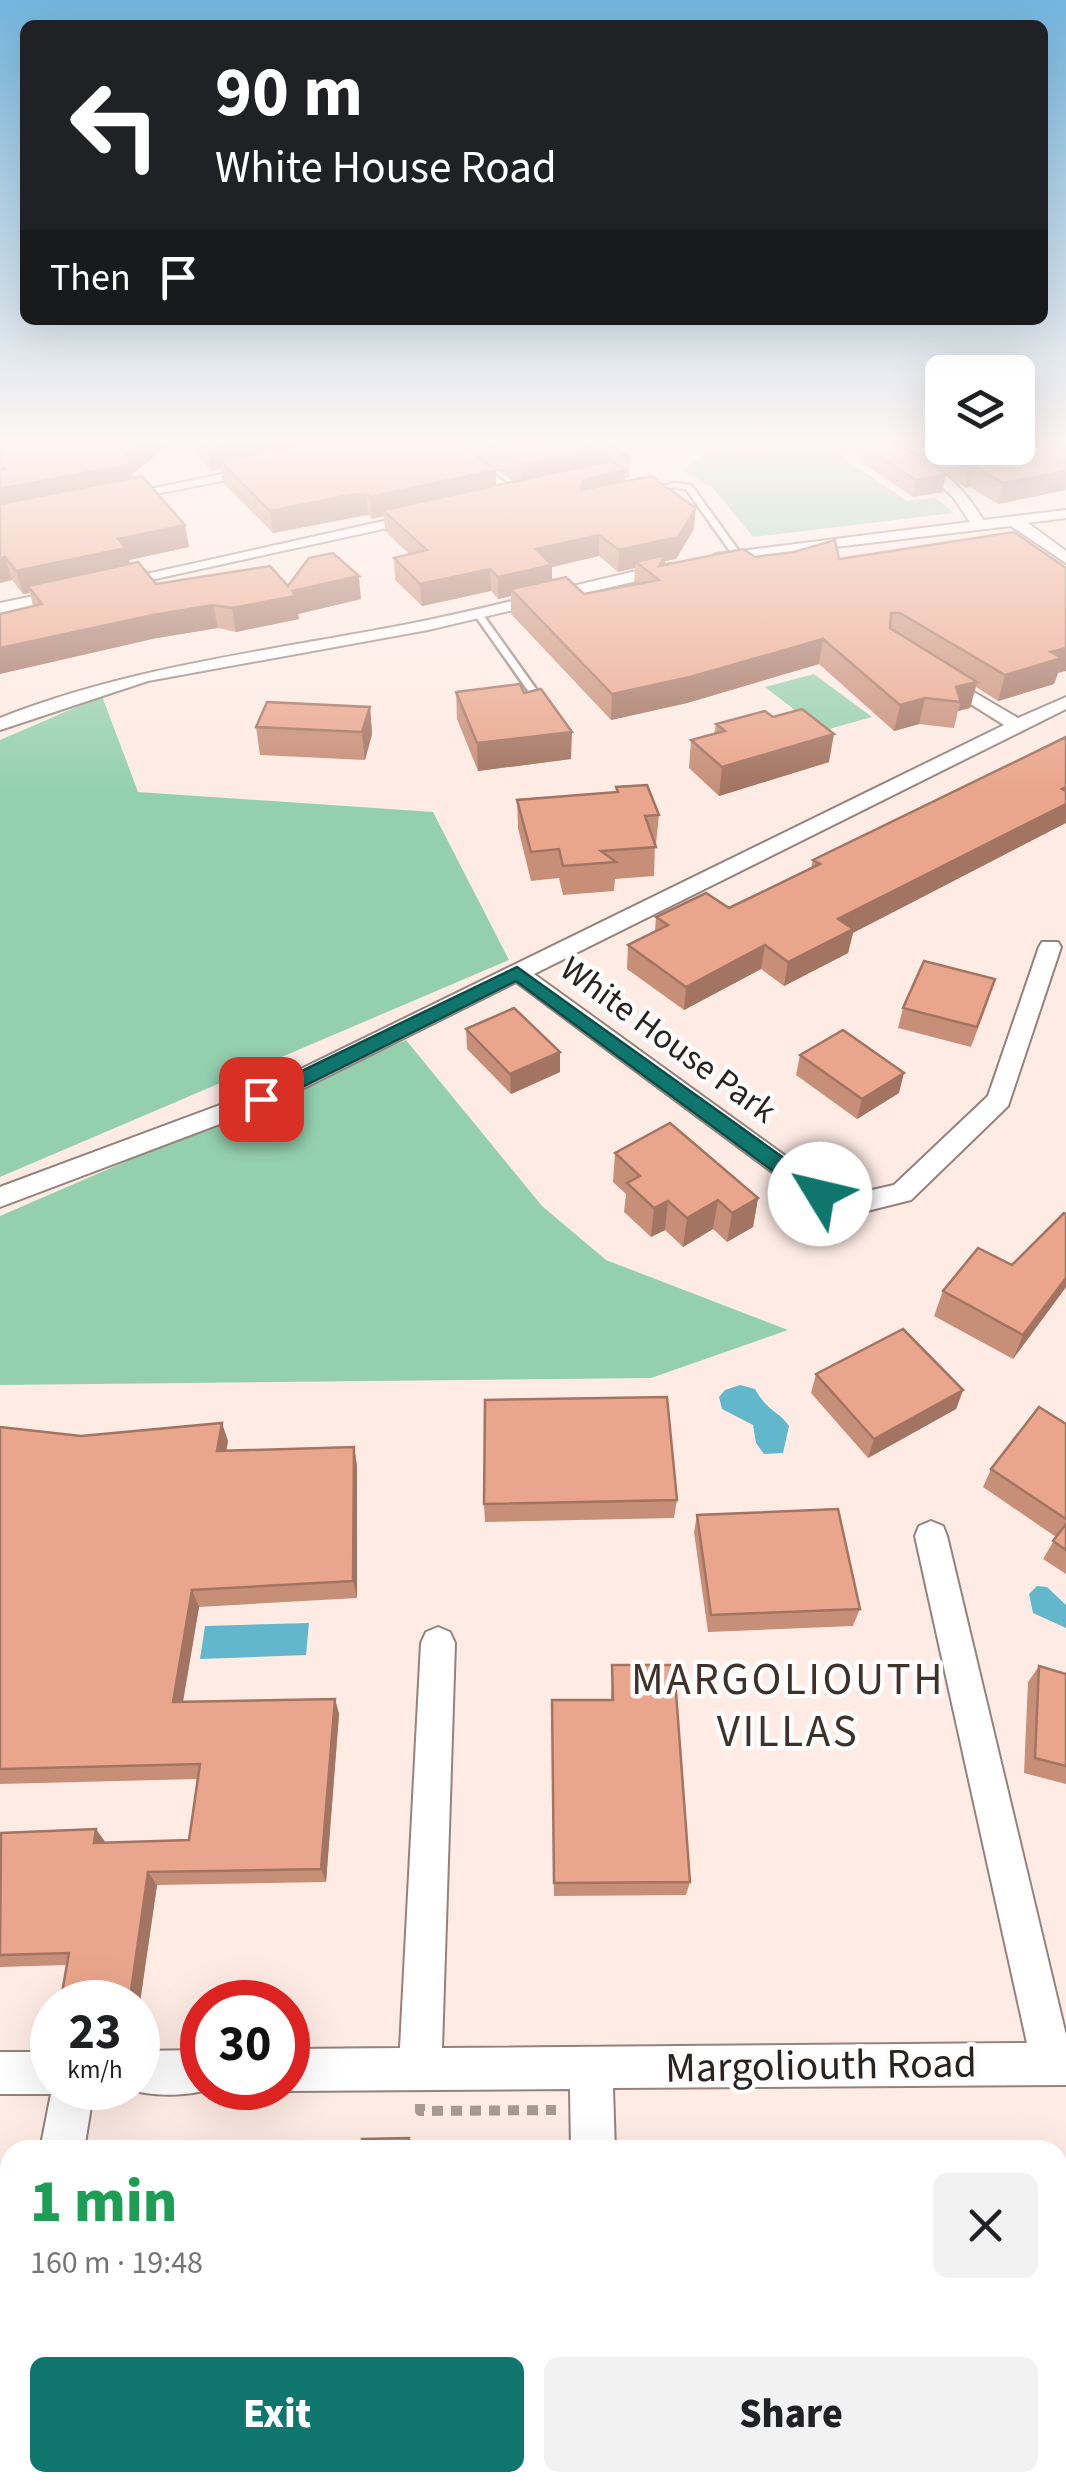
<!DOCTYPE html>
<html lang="en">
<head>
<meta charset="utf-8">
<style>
  :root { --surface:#fff; --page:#f2f2f2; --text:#202124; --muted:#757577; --accent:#0f766e }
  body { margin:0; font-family:"Source Sans 3",sans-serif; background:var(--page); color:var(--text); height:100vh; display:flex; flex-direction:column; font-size:38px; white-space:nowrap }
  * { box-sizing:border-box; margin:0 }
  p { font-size:32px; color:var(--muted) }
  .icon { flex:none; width:55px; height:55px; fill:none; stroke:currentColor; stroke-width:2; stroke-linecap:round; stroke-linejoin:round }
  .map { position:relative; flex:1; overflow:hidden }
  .side { position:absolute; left:0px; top:2140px; width:1068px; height:352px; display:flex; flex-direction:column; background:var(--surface); border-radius:30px 30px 0 0; box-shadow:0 10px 40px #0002 }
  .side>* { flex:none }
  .hud { position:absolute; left:20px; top:20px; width:1028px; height:305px; border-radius:15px; box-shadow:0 10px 40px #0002; background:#202124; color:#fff; overflow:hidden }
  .fabs { position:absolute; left:925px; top:355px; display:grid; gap:20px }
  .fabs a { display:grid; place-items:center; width:110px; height:110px; border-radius:15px; background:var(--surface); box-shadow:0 10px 40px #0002; font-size:50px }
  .speed { position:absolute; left:30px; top:1980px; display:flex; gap:20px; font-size:50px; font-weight:700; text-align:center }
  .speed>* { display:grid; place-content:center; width:130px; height:130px; border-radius:50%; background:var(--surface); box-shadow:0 10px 40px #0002; line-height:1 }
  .speed small { font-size:25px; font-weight:400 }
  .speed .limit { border:15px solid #d22; background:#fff; color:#111 }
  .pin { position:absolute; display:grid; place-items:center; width:85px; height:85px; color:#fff; margin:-42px; border-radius:20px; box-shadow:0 5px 15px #0006 }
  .me { position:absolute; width:110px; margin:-55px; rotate:306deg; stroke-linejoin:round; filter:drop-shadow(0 0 8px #0008) }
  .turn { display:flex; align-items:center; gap:35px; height:210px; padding:0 30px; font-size:45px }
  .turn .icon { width:130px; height:130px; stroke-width:2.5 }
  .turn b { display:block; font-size:70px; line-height:85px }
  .then { display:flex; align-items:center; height:95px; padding:0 30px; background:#0003; gap:20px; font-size:38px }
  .round { display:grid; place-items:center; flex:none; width:105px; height:105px; border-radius:15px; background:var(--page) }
  .headline { display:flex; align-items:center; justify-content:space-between; height:170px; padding:0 30px }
  h1 { font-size:60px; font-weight:800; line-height:75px; color:#1e9e55 }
  .action { display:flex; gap:20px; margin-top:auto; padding:20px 30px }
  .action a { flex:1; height:115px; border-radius:15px; background:var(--accent); color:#fff; font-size:40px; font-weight:800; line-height:115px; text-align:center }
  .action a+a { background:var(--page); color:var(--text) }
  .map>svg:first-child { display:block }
</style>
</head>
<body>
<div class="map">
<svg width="1066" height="2491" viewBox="0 0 1066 2491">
  <rect width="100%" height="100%" fill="#feebe4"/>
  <g fill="#94d0ae">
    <polygon points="770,441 812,441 861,450 839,455 907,501 936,498 954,513 753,537 713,488 682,470 724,443 754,451"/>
    <polygon points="814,674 872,717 822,731 765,687"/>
    <polygon points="102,696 138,792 433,812 509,960 0,1177 0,740"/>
    <polygon points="406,1040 542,1206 606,1260 788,1330 651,1378 0,1385 0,1216"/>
  </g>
  <g fill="#63b7cd">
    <path d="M740,1385L755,1389C767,1411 779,1411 789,1426L783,1453L764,1454L756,1443L753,1425L722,1409L719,1397L725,1390Z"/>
    <polygon points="1037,1586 1047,1587 1066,1605 1066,1628 1033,1613 1029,1594"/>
    <polygon points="309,1623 306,1655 200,1659 205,1626"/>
  </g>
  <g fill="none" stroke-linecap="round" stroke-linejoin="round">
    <defs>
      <g id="lane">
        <polygon points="861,441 868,441 864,443"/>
        <polygon points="674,483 691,485 741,554 741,558 735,558 686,489 674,487 650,493 646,491"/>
        <polygon points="475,612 481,612 546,703 544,705 538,705 474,614"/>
      </g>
      <g id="street">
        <polygon points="431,441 447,441 524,496 512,499"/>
        <path d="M857,441C911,440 957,475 983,520L1066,510V518L1028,523L1066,551V563L1011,526L710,562L708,559L716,554L970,522L953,497L928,473Z"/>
        <polygon points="259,466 264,467 264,473 119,501 112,497"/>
        <polygon points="419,513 424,514 424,520 114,588 106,583"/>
        <path d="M669,564L675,566V572L428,630L148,681L0,730V718C127,668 260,652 393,627C486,610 577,583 669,564Z"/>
        <polygon points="67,589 75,594 73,597 0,613 0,603"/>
        <polygon points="943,674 1018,718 1066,697 1066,709 534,974 827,1186 863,1192 894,1185 988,1096 1039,947 1042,942 1058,942 1061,947 1008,1106 911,1200 863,1212 811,1201 516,982 270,1105 0,1207 0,1187 252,1093 1004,725 937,683 934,679"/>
        <polygon points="931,1521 943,1526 947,1536 1066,2035 1066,2085 613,2088 615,2150 571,2150 570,2089 288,2091 280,2088 288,2088 288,2049 400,2048 421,1643 426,1632 438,1627 450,1632 455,1643 442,2048 1027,2043 915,1536 919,1526"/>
        <path d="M202,2050V2088H213C190,2097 148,2097 125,2088H138V2051Z"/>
        <polygon points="0,2052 52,2052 52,2088 94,2088 84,2150 40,2150 51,2094 0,2094"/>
        <polygon points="10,2404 10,2482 24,2482 21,2491 0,2491 0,2408"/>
        <rect x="577" y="2482" width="50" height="9"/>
      </g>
    </defs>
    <use href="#lane" stroke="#94827c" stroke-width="5"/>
    <use href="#street" stroke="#94827c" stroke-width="4"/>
    <polyline stroke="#a69893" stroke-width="10" stroke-dasharray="11 8" stroke-linecap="butt" points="420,2104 420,2111 556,2110"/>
    <use href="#lane" fill="#fff" fill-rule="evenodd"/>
    <use href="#street" fill="#fff" fill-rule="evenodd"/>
  </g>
  <g fill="#c88f78" fill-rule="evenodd">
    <path d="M0,441H453L496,486L514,482L454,441H559L572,451L609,442L630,458L629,479L625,477V481L694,529L676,559L665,561V564L755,557L839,559L1058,673L1054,684L998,701L976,687L970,708L958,711L954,728L919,724L894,731L819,664L687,703L611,720L511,614V596L498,599L491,591L422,606L395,580L394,558L409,554L385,531L384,516L372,519L368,515L347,518L273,533L223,483L221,469L211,471L193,452L164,449L132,474L133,478L185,525L189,547L129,560L130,564L156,584L288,586L361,599L298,614L299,619L236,632L218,628L157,638L33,606L30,593L23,594L12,580L0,583ZM599,556L618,572L635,568L634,585L584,594L552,580V567Z"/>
    <polygon points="917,441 1066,446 1066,490 998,504 970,487 965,488 936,466 942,492 913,497 858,460 860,443 925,458 915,450"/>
    <polygon points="456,692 524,693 571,759 478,771 457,719"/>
    <polygon points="370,707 372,734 365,760 260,755 256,727"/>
    <polygon points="716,724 829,762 719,796 689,768 691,740 714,734"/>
    <polygon points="1066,737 853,933 848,953 784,986 761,969 684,1010 627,969 628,945 655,931 656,917 729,908 811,868 813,860"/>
    <polygon points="616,787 659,815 656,844 655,844 654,876 615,879 614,891 563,895 559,878 531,881 518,828 517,800 616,792"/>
    <polygon points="989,999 971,1047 898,1028 903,1008"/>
    <polygon points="466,1029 560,1052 560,1072 511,1094 467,1049"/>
    <polygon points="800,1055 899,1093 857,1119 796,1075"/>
    <polygon points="615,1153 758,1198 753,1227 727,1242 713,1229 683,1247 665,1230 651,1237 624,1212 626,1194 613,1182"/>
    <polygon points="1066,1214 1066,1287 1013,1359 934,1316 943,1291 1012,1265"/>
    <polygon points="816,1374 963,1390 956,1409 868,1458 811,1393"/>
    <polygon points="1066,1424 1066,1574 1043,1559 1056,1537 983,1487 991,1469"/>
    <polygon points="0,1427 81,1436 228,1441 226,1451 354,1447 357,1466 357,1598 199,1607 183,1702 335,1699 339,1714 326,1882 157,1885 140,2002 72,2002 62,1993 67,1965 0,1967 0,1836 106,1843 189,1840 197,1779 0,1784"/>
    <polygon points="677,1500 674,1518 485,1522 484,1504"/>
    <polygon points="697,1515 860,1609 853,1626 708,1632 694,1532"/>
    <polygon points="612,1665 690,1882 686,1895 554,1896 552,1716 611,1700"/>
    <polygon points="1039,1666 1066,1674 1066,1784 1024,1773 1028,1682"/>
    <polygon points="765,2482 900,2482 901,2491 766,2491"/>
    <polygon points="949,2482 1058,2482 1066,2491 950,2491"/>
  </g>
  <g fill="#a37462">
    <polygon points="143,441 162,441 164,449 132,474 135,486 0,512 0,489 124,456"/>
    <polygon points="252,441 363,441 220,461 221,469 211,471 208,449"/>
    <polygon points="611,447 610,468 521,487 521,465"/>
    <polygon points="975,466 970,487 965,488 969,467"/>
    <polygon points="496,470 496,492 383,510 384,516 372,519 370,497"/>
    <polygon points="625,470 624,490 581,511 583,480"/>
    <polygon points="1066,471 1066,490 998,504 1003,483"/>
    <polygon points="946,475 942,492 913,497 916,480"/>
    <polygon points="366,493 368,515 273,533 270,511"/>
    <polygon points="696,508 694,529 676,559 665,561 664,579 659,566 636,562 635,568 618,572 619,550"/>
    <polygon points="185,525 189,547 129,560 131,571 28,586 30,593 23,594 16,571 118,539"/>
    <polygon points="599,535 599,556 552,567 552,587 511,589 511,596 498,599 498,577 536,549"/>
    <polygon points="5,557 12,580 0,583 0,558"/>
    <polygon points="490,569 491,591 422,606 420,584"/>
    <polygon points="359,576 361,599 298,614 299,619 236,632 232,608 292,591"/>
    <polygon points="213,605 218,628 157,638 0,674 0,648 153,615"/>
    <polygon points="823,639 819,664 687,703 611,720 612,694"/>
    <polygon points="1066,648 1066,671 1058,673 1054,684 998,701 1005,675 1051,652"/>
    <polygon points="977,682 970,708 958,711 961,702 956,687"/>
    <polygon points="925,698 919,724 894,731 900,705"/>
    <polygon points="370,707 372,734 365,760 362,732"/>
    <polygon points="572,732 571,759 478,771 477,743"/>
    <polygon points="834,734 829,762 719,796 722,767"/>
    <polygon points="1066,787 1066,823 853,933 848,953 784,986 788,962 838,919"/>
    <polygon points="765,945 761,969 684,1010 686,987"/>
    <polygon points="560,1052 560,1072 511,1094 510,1074"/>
    <polygon points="904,1073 899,1093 857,1119 862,1099"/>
    <polygon points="758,1198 753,1227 727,1242 732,1213"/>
    <polygon points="718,1200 713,1229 683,1247 687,1218"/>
    <polygon points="668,1201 665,1230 651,1237 654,1208"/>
    <polygon points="1066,1278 1066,1287 1013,1359 1023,1335"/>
    <polygon points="963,1390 956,1409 868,1458 874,1439"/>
    <polygon points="222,1423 228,1441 223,1470 217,1451"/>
    <polygon points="354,1447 357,1466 357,1598 353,1581"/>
    <polygon points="192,1590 199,1607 180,1718 173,1702"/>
    <polygon points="335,1699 339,1714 326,1882 321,1869"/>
    <polygon points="96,1829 106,1843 94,1843"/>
    <polygon points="148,1872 157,1885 140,2002 131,1991"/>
    <rect x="286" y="2482" width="7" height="9"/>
  </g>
  <g fill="#e9a68c" stroke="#a37462" stroke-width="2.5">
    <polygon points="0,441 143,441 124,456 130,464 0,489 0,470 5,469 0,461"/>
    <polygon points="199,441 252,441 208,449"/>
    <polygon points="322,441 453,441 496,470 370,497 366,493 345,496 270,511 220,461"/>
    <polygon points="484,441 559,441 572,451 609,442 630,458 611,447 521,465"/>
    <polygon points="875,441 887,441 929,460 946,475 916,480 860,443"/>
    <polygon points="1018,441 1057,441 1066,446 1066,471 1003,483 975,466 969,467 943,448 1018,448"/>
    <polygon points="610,461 625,470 583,480 581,490 651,476 696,508 678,537 619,550 599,535 536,549 552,565 498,577 490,569 420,584 394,558 427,550 383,510"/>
    <polygon points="142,476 185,525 118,539 126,548 16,571 5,557 0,558 0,504"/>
    <polygon points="1014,532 1066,568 1066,648 1051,652 1062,658 1005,675 900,613 891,613 890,628 977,682 956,687 961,702 925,698 900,705 823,639 690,677 612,694 511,589 566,577 584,594 659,580 636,562 665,555 659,566 743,549 755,557 794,552 835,540 839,559"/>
    <polygon points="333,553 359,576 292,591 296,596 232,608 213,605 153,615 0,648 0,614 42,604 28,586 138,562 156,584 270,566 288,586 309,558"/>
    <polygon points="520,684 524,693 541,689 572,732 477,743 456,692"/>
    <polygon points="267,702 370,707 362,732 256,727"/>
    <polygon points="802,709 834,734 722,767 691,740 725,731 716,724 765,711 773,717"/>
    <polygon points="1066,737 1066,787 1062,789 1066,791 1066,804 838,919 853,929 788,962 765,945 686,987 628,945 668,925 656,917 706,893 729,908 820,864 813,860"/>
    <polygon points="647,785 659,815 645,816 656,847 601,851 616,862 563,866 559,849 531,852 517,800 618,792 616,787"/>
    <polygon points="924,961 995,979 977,1027 903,1008"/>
    <polygon points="514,1008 560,1052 510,1074 466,1029"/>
    <polygon points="843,1030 904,1073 862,1099 800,1055"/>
    <polygon points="670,1123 758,1198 732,1213 718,1200 687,1218 668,1201 654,1208 627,1183 640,1176 615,1153"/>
    <polygon points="1064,1213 1066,1214 1066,1278 1023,1335 943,1291 978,1248 1012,1265"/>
    <polygon points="903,1329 963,1390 874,1439 816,1374"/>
    <polygon points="667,1397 677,1500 484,1504 485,1400"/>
    <polygon points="1039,1407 1066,1424 1066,1519 991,1469"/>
    <polygon points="222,1423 217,1451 354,1447 353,1581 192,1590 173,1702 335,1699 321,1869 148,1872 131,1991 62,1993 69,1953 0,1955 1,1833 96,1829 94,1843 189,1840 200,1764 0,1769 0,1427 81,1436"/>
    <polygon points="838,1509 860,1609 711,1615 697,1515"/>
    <polygon points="1066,1524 1066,1550 1053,1541"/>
    <polygon points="612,1665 674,1665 690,1882 554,1883 552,1700 613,1700"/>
    <polygon points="1039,1666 1066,1674 1066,1766 1035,1758"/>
    <polygon points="409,2138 408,2150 362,2150 362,2139"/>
    <polygon points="688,2146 867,2146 867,2150 689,2150"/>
    <polygon points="1058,2341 1066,2382 1066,2491 962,2491 961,2482 1058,2482"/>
    <polygon points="127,2482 286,2482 286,2491 126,2491"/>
    <polygon points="345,2482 505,2482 506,2491 345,2491"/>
    <polygon points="772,2482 900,2482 901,2491 773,2491"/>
  </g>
  <linearGradient id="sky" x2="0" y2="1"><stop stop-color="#73b5dd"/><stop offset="0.56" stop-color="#fff6f3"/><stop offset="1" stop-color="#fff6f3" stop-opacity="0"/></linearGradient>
  <rect width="1066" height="790" fill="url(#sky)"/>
  <polygon fill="#0f766e" stroke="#0a4d48" stroke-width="2.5" points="517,967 827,1189 831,1194 827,1200 812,1200 516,981 268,1104 254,1104 251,1099 254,1094"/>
  <g text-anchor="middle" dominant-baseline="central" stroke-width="9" stroke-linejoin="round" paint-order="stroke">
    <g font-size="35" fill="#29221f" stroke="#fdfdfd">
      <text transform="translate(668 1040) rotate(36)">White House Park</text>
    </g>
    <g font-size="42" fill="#29221f" stroke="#fdfdfd">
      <text transform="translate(821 2066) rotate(-1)">Margoliouth Road</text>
    </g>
    <g font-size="45" letter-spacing="2.5" fill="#40312b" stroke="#fdfdfd">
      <text x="788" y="1680">MARGOLIOUTH<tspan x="788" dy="52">VILLAS</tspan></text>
    </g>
  </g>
</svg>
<div class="fabs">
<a><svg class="icon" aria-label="layers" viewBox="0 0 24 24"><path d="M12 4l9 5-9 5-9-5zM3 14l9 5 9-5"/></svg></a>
</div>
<div class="speed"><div>23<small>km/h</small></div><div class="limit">30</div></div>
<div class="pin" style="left:261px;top:1099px;background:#d93025"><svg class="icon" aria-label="arrive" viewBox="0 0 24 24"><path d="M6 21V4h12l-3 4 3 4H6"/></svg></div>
<svg class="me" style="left:820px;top:1194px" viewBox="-20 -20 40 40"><circle r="19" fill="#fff"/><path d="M0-13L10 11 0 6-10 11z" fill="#0f766e"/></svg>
<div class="hud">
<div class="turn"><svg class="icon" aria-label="left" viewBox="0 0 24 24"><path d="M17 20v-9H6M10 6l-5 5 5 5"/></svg><div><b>90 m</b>White House Road</div></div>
<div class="then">Then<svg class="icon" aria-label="arrive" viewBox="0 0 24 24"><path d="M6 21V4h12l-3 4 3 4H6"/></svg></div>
</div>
<section class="side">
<div class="headline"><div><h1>1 min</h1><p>160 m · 19:48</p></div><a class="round"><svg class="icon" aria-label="close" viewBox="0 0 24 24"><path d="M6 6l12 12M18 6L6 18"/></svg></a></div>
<div class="action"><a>Exit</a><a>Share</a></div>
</section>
</div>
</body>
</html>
